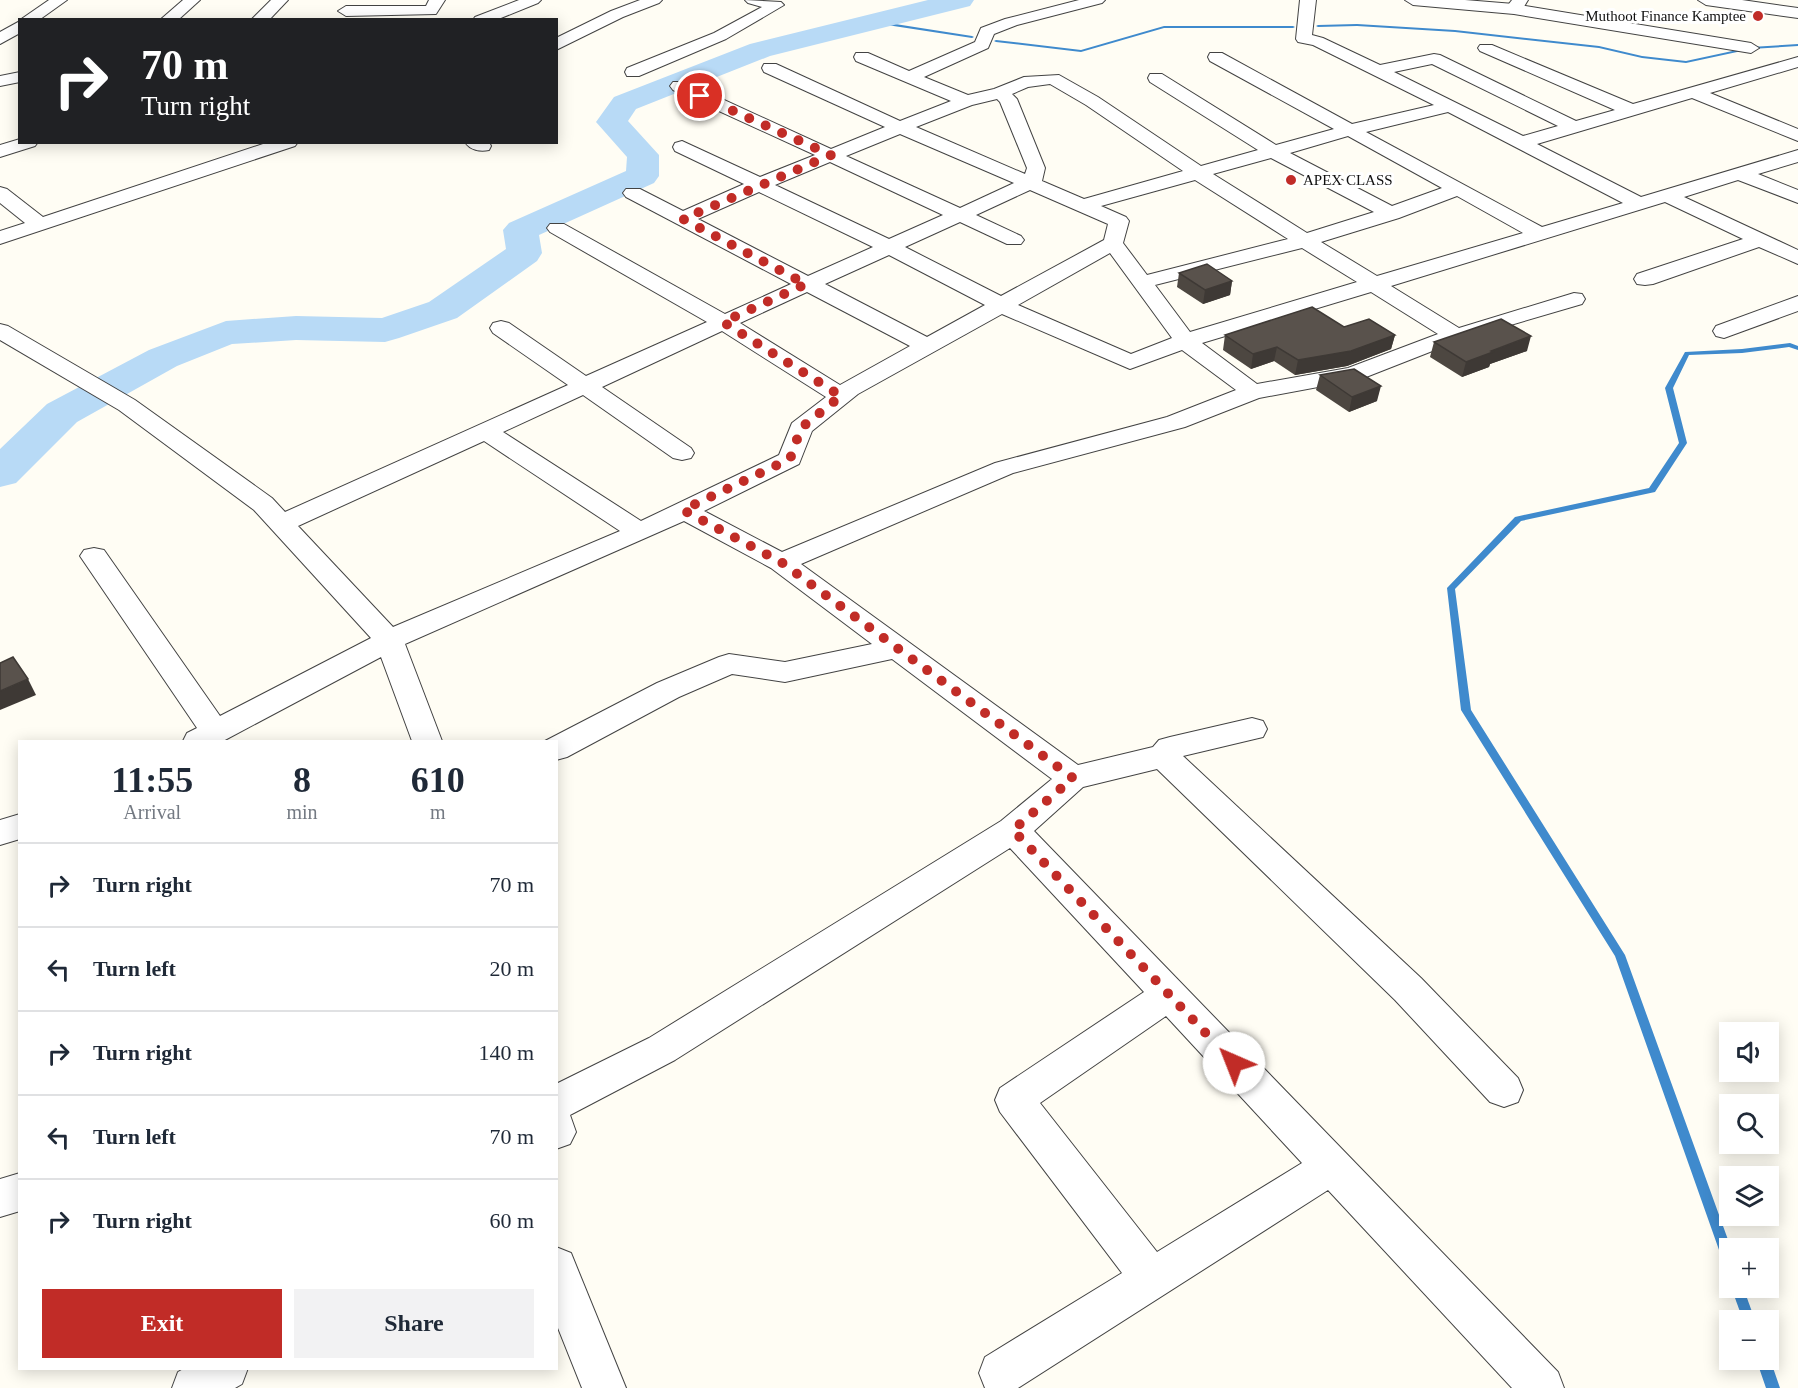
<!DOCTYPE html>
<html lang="en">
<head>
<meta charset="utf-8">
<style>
  :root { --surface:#fff; --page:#f2f2f3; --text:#1f2937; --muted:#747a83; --line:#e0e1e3; --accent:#c12c27 }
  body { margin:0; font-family:"Times New Roman",serif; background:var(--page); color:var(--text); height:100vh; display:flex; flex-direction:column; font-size:22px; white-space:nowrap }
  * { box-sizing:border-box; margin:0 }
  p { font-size:20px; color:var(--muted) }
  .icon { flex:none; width:33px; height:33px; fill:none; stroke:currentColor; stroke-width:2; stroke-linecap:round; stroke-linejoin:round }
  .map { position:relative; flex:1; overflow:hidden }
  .details { position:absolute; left:18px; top:740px; width:540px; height:630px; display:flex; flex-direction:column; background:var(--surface); border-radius:0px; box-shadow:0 3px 15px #0003 }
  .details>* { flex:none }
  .hud { position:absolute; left:18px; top:18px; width:540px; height:126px; border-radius:0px; box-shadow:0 3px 15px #0003; background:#202124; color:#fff; overflow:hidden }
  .tools { position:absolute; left:1719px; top:1022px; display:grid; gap:12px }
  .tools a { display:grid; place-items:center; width:60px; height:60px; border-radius:0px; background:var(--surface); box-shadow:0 3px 15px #0003; font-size:30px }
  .pin { position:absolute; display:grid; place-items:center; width:51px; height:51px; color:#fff; margin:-26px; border:3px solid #fff; border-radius:50%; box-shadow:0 2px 6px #0007 }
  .me { position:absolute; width:66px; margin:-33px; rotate:316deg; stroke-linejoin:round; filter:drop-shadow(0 0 4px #0008) }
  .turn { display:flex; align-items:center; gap:21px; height:126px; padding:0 24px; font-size:27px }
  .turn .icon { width:78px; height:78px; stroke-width:2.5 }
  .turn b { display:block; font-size:42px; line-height:51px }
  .eta { display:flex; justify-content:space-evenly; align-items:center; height:102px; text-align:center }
  .eta b { font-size:36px; font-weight:700; line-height:42px }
  .primary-button { display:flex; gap:12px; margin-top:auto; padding:12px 24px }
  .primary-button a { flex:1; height:69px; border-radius:0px; background:var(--accent); color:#fff; font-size:24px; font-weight:700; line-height:69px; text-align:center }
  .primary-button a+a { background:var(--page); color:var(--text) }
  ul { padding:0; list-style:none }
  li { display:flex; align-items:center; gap:18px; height:84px; padding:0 24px; border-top:2px solid var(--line) }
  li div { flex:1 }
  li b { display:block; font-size:22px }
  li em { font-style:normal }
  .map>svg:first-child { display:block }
</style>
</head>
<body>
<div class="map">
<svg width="1798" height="1388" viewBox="0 0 1798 1388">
  <rect width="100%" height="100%" fill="#fffdf4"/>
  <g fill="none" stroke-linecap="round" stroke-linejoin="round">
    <g fill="#3f8acd" fill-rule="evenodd">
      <polygon points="876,21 972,36 974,37 972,38 874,23 874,22"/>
      <polygon points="1357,24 1455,30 1599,46 1642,56 1686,61 1751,47 1798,44 1798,46 1751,49 1686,63 1642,58 1599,48 1455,32 1357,26 1318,27 1316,26 1318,25"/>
      <polygon points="1164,26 1293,26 1295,27 1293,28 1164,28 1081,52 996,42 994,41 996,40 1081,50"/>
      <polygon points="1790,343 1798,346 1798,350 1789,347 1742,353 1689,355 1673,388 1687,443 1655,492 1521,521 1455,589 1471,710 1625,955 1731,1248 1730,1270 1726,1268 1724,1264 1615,956 1461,710 1447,588 1515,517 1649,488 1679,443 1665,388 1685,352 1742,349"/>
      <polygon points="1731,1287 1743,1287 1755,1320 1743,1320"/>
      <polygon points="1768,1356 1770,1359 1780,1388 1766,1388 1756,1359 1768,1359"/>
    </g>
    <polygon fill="#b8daf6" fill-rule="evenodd" points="928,0 974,0 970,6 770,56 636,109 628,121 659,155 659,176 654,183 539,235 542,253 537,261 457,318 399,338 385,342 296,340 232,344 177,366 77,422 16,483 0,487 0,449 47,404 149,350 226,321 296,316 382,318 429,302 506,249 503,230 509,223 626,171 627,157 596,122 614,97 750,44"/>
    <defs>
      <g id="minor">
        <polygon points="49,0 67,0 39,20 20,20"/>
        <polygon points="183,0 200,0 178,20 160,20"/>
        <polygon points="271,0 288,0 269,20 251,20"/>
        <polygon points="429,0 445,0 436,14 346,16 338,11 346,6 426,6"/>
        <polygon points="519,0 541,0 538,3 496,20 473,20 475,17"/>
        <polygon points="640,0 662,0 659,3 623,17 556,50 556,38 611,11"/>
        <polygon points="745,0 781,2 784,5 726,39 639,76 627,76 625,72 627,68 714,33 762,7 748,3"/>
        <path d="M1079,0H1105L1102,3L1017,25L994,34L988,48L924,77L968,95L994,89L1024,77L1059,75L1098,97L1201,166L1258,150L1150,82L1148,78L1150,74H1162L1276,145L1334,129L1210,61L1208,57L1210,53H1222L1352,124L1434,105L1313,45L1298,42L1296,39L1300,0H1316L1312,35L1323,38L1380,65L1434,54L1440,55L1576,121L1615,110L1480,51L1478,48L1480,45H1492L1633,104L1798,57V67L1710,93L1798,129V141L1692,98L1537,144L1641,197L1798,150V162L1758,174L1798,190V203L1738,180L1684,197L1798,250V264L1759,247L1653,284L1645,285L1637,284L1634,279L1637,274L1743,239L1665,202L1391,286L1459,328L1574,293L1582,294L1585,299L1582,304L1463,339L1361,379L1259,398L1185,427L1013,473L801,564L1078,765L1153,747L1159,740L1170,737L1252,718L1263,721L1267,729L1263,737L1183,756L1421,978L1518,1078L1523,1090L1518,1102L1504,1107L1490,1102L1395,1000L1157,769L1083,787L1034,831L1558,1372L1564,1388H1512L1328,1190L1018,1388H985L979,1373L985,1357L1122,1273L1000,1112L995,1100L1000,1088L1144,992L1010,848L675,1060L570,1115L576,1132L570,1144L556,1149V1084L649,1038L1001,821L1052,779L892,659L785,682L732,674L679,697L567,757L556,760V741H545L657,683L719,657L729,654L785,662L872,644L771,568L684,521L405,644L442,741H412L381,657L223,741H183L187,733L197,728L80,556L84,550L94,548L104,550L220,716L371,638L254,510L119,410L0,340V324L8,326L135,400L272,498L285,512L568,385L493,333L490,328L493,323L501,321L509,323L586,376L707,322L550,232L547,228L550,224H564L725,314L791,284L626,197L623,193L626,189H640L683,211L744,184L675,151L673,147L675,143L682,141L760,177L815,155L673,90L670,86L673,82H685L831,149L885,127L764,72L762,68L764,64H776L900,121L951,101L856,61L854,57L856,53H868L909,71L975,42L981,28L1005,19ZM1432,64L1558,126L1523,136L1394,72ZM1050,84L1086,105L1183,171L1084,199L1042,181L1045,168L1017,99L1012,94L1028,87ZM997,99L1000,102L1027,168L1025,174L916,127L972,105ZM1448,112L1623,203L1542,227L1366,132ZM900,134L1014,183L960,208L846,156ZM1348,136L1442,188L1392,206L1290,153ZM1271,158L1374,212L1307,233L1213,174ZM830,162L943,215L889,239L775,185ZM1195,180L1288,239L1147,275L1123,243L1129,221L1126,217L1101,206ZM1030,190L1108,224L1104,240L1001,296L905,247L960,222L1007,244H1021L1024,240L1021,236L976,215ZM759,192L873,247L808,276L698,219ZM1457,196L1523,233L1377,276L1321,242L1399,218ZM1302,248L1357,282L1190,332L1155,285ZM1110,253L1172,338L1131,354L1018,305ZM889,255L985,305L927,337L825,284ZM807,292L910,346L840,385L740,323ZM1371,292L1438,334L1348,368L1257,384L1202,343ZM1002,314L1130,369L1182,350L1236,390L1167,417L995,463L782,552L704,511L799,464L812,431L858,394ZM722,331L826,397L792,423L779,455L641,521L503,432L583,395L673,458L682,460L691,458L694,453L691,448L602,387ZM484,441L620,531L393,627L298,526ZM1166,1016L1302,1163L1157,1252L1040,1103Z"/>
        <polygon points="1405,0 1465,0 1514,4 1751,43 1759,48 1751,53 1514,14 1413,5"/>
        <polygon points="20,21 20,33 0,44 0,32"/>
        <polygon points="20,72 20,82 0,86 0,76"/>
        <polygon points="20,139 20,142 38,142 35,146 0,157 0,145"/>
        <polygon points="269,142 298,142 295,146 0,244 0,231 25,223 0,203 0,187 7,189 43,217"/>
        <path d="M465,142H489L491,146L489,150C480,152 470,150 465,142Z"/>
        <polygon points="1798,296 1798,311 1724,338 1716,336 1713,331 1716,326"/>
        <polygon points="20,814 20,839 0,845 0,820"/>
        <polygon points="20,1173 20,1211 0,1217 0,1179"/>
        <polygon points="556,1247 571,1253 626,1388 582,1388 556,1323"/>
        <polygon points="185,1368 248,1368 242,1384 235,1388 172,1388 178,1372"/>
      </g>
      <g id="tertiary">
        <polygon points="1512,0 1528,0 1520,13 1508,13 1505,9"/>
        <polygon points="1698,0 1742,0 1798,8 1798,18 1706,5"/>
      </g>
    </defs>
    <use href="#minor" stroke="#434343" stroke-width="2"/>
    <use href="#tertiary" stroke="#434343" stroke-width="2"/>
    <use href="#minor" fill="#fff" fill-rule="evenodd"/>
    <use href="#tertiary" fill="#fff" fill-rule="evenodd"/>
  </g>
  <g fill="#4d4741">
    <polygon points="1179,273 1232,281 1230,295 1203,304 1177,287"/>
    <polygon points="1344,327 1395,335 1391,349 1347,366 1295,375 1274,361 1251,369 1223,350 1225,335"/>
    <polygon points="1434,342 1527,351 1490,364 1489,367 1462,377 1430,357"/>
    <polygon points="1320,375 1377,401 1349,412 1316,390"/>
  </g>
  <g fill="#3e3935">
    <polygon points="1232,281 1230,295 1203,304 1205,290"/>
    <polygon points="1395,335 1391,349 1347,366 1295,375 1298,360"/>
    <polygon points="1531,336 1527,351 1490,364 1489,367 1462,377 1466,362 1491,351"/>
    <polygon points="1277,347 1274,361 1251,369 1253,354"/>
    <polygon points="1381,386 1377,401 1349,412 1352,397"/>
    <polygon points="28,679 36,695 0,710 0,691"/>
  </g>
  <g fill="#59524c" stroke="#3e3935" stroke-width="1.5">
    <polygon points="1207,264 1232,281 1205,290 1179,273"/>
    <polygon points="1312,307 1344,327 1369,319 1395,335 1351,351 1298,360 1277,347 1253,354 1225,335"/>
    <polygon points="1501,319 1531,336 1491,351 1493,352 1466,362 1434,342"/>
    <polygon points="1354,369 1381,386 1352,397 1320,375"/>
    <polygon points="13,657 28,679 0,691 0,663"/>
  </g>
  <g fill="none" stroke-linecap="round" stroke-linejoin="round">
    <polyline stroke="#c12c27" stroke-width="10" stroke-dasharray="0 18" points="700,96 831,155 683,219 806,284 723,322 841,396 801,428 790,459 683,510 781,562 1073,778 1013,830 1234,1063"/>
  </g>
  <g fill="#c12c27" stroke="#fff" stroke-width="2">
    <circle cx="1758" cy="16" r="6"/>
    <circle cx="1291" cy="180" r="6"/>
  </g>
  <g text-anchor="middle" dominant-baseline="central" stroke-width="6" stroke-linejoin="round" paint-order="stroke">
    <g font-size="15" fill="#101010" stroke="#fff" text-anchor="end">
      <text x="1746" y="16">Muthoot Finance Kamptee</text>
      <text x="1303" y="180" text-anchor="start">APEX CLASS</text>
    </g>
  </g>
</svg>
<div class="tools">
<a><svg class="icon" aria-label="sound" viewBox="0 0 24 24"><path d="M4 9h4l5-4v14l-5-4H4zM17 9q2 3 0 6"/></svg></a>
<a><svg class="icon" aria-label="search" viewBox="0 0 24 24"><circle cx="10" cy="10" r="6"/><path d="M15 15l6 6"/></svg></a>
<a><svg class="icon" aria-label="layers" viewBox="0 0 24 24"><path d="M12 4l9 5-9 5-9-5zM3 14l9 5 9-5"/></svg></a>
<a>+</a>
<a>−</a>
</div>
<div class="pin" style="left:700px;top:96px;background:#d93025"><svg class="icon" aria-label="arrive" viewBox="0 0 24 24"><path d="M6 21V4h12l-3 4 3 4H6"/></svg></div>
<svg class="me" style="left:1234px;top:1063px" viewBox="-20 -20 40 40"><circle r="19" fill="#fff"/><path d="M0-13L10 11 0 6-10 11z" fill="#c12c27"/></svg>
<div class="hud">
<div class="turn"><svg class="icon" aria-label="right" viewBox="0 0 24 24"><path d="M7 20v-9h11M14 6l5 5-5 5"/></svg><div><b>70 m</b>Turn right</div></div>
</div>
<section class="details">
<div class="eta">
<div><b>11:55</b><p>Arrival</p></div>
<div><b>8</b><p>min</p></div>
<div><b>610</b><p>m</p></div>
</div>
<ul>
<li><svg class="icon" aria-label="right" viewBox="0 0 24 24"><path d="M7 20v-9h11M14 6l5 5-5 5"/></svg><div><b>Turn right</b></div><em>70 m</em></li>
<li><svg class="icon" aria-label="left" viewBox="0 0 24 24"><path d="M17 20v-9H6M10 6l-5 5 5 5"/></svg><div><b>Turn left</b></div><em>20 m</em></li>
<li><svg class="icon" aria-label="right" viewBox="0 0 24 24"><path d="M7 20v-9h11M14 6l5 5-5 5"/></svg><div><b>Turn right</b></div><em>140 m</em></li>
<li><svg class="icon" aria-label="left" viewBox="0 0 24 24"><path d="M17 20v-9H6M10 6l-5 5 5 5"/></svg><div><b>Turn left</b></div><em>70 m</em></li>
<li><svg class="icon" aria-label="right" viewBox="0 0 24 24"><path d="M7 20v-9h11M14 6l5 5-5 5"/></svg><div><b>Turn right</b></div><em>60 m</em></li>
</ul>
<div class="primary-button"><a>Exit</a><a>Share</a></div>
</section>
</div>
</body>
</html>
